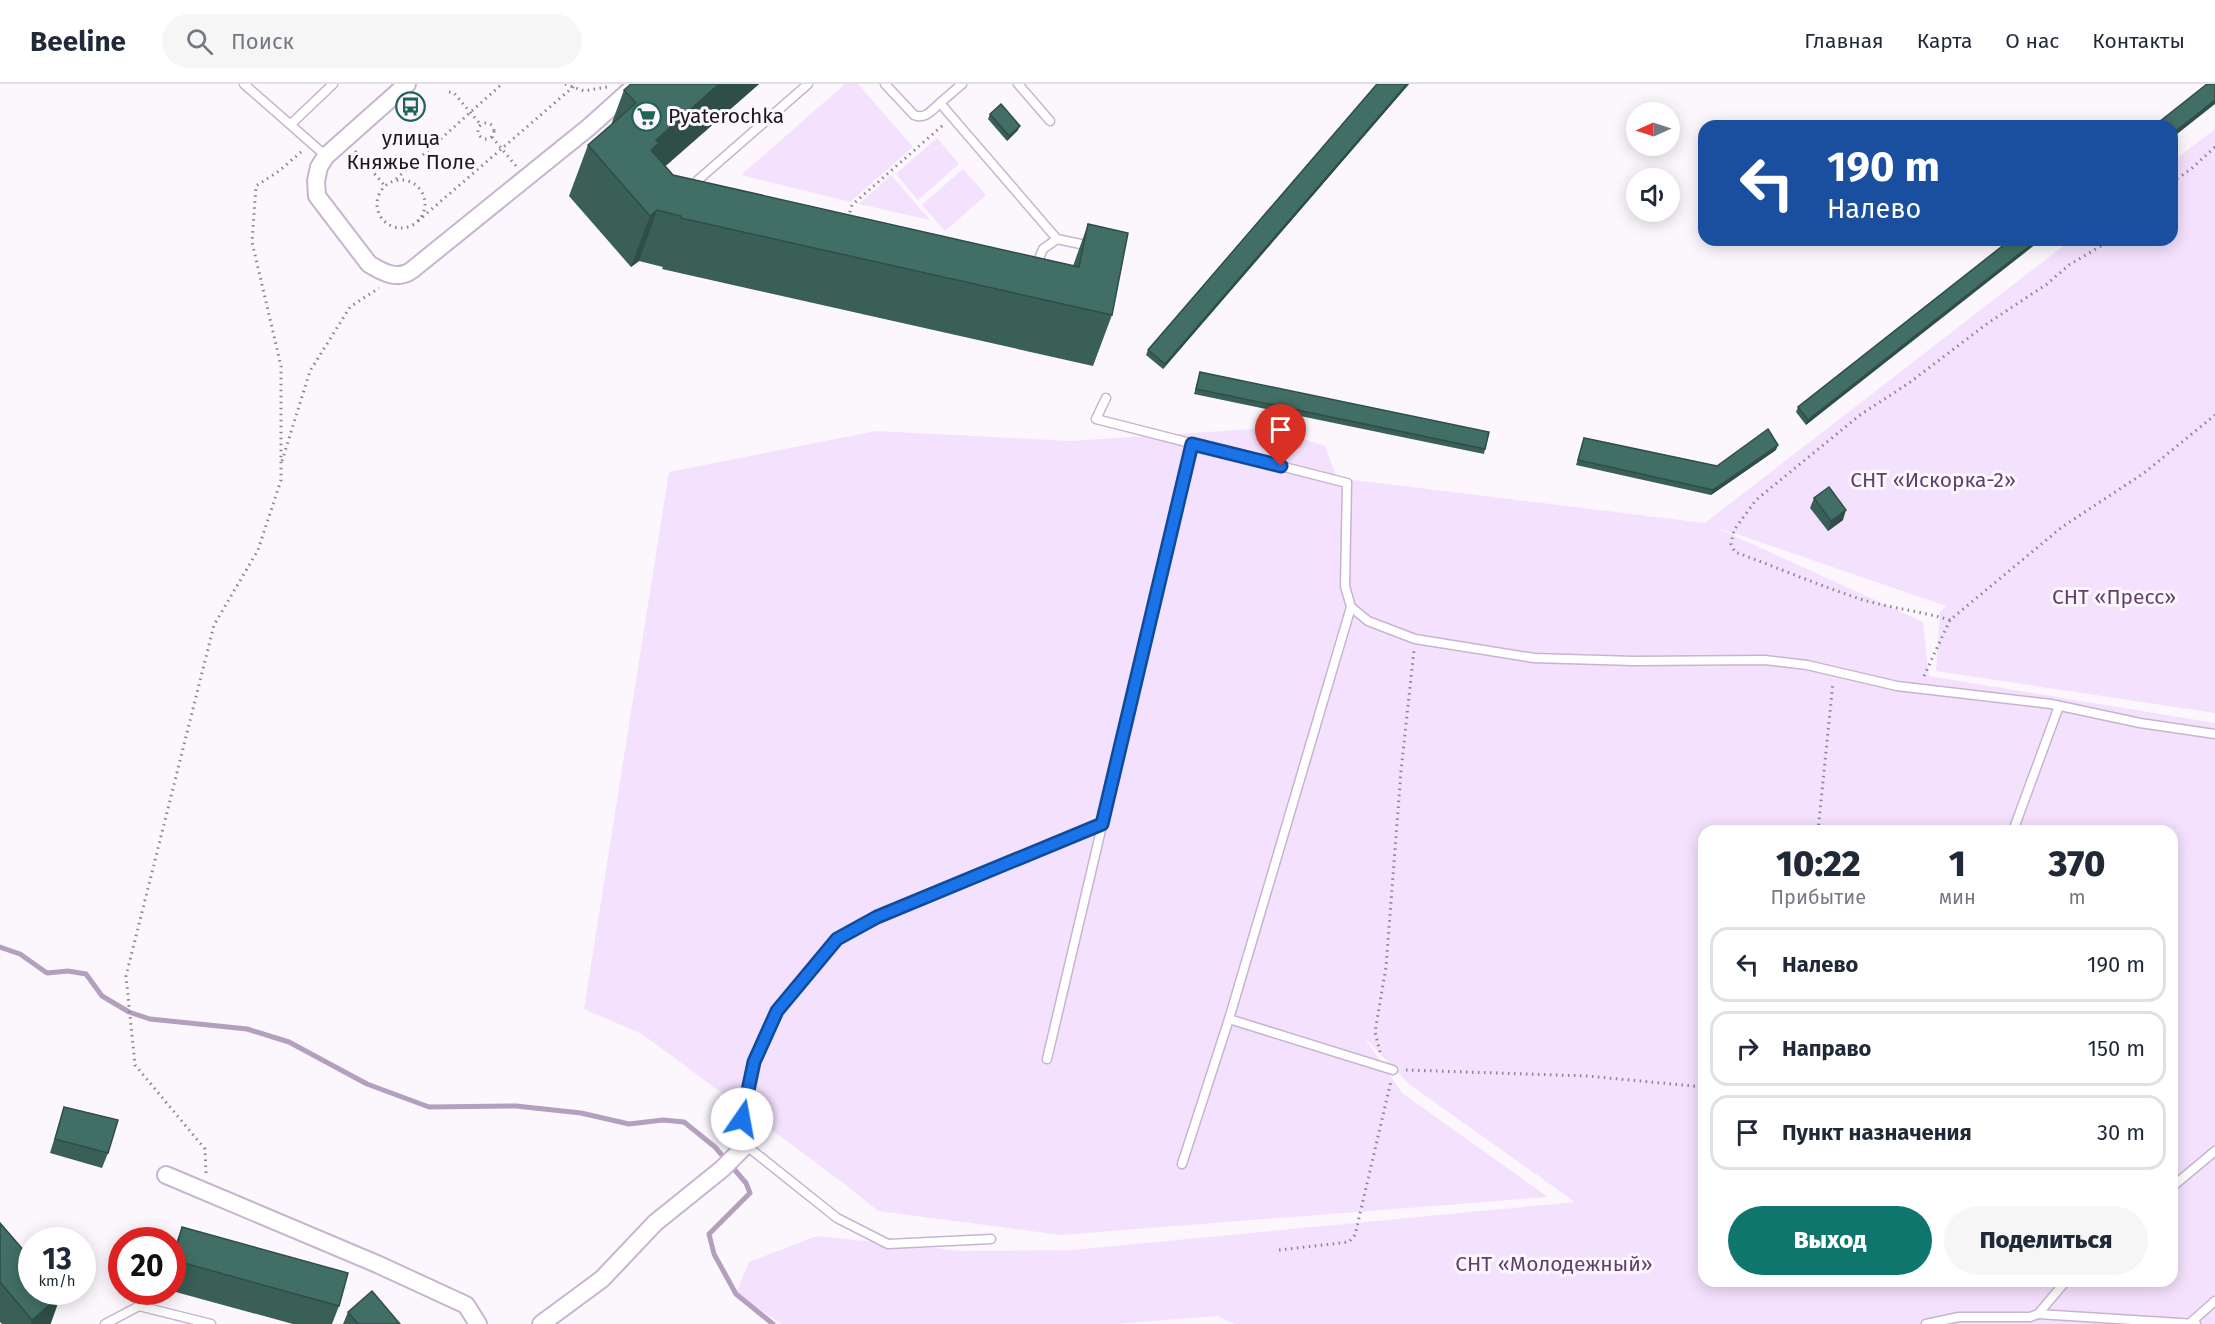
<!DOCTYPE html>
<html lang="ru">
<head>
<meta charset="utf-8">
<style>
  :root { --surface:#fff; --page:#f6f6f7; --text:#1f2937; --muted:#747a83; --line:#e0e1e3; --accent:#0f766e }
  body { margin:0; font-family:"Fira Sans",sans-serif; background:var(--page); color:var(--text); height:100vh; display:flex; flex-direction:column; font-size:22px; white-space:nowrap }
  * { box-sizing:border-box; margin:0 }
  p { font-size:20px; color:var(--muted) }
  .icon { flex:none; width:33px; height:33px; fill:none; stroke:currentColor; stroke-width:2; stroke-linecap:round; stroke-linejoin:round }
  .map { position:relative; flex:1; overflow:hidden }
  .panel { position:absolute; left:1698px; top:741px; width:480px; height:462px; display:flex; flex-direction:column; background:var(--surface); border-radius:18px; box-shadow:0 3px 15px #0003 }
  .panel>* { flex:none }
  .guide { position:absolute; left:1698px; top:36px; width:480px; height:126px; border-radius:18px; box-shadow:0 3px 15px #0003; background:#1a4fa0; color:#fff; overflow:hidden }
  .needle { width:39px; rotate:267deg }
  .controls { position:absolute; left:1626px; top:18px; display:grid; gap:12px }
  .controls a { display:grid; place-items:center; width:54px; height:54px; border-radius:50%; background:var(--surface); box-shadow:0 3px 15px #0003; font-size:30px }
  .speed { position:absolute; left:18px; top:1143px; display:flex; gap:12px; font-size:30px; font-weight:700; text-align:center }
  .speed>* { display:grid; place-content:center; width:78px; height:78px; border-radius:50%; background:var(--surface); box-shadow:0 3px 15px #0003; line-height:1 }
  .speed small { font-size:15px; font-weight:400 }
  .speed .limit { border:9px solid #d22; background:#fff; color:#111 }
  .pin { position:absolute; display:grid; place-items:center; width:51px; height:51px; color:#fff; margin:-62px -26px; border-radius:50% 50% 50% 0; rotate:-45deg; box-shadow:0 0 6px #0007 }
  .pin .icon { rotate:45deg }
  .me { position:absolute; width:66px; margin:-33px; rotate:12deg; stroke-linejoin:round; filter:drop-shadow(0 0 4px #0008) }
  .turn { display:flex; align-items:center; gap:21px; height:126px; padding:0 30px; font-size:27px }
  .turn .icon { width:78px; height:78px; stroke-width:2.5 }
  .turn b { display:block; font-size:42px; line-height:51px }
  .eta { display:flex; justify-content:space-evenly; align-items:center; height:102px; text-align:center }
  .eta b { font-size:36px; font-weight:800; line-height:42px }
  .button { display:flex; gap:12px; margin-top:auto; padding:12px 30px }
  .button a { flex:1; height:69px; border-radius:36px; background:var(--accent); color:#fff; font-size:24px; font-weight:800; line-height:69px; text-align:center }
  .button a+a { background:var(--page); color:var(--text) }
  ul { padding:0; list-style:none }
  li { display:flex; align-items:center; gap:18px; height:75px; margin:0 12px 9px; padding:0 18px; border:3px solid var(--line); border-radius:18px }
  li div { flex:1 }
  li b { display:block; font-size:22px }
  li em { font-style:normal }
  header { display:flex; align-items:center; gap:36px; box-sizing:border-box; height:84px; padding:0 30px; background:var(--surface); border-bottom:2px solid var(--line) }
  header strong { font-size:28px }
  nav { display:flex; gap:33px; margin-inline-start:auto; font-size:21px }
  .search { width:420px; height:54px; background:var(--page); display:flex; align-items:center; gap:15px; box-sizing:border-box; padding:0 21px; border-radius:33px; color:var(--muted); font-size:22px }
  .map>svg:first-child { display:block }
</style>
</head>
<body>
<header>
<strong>Beeline</strong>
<div class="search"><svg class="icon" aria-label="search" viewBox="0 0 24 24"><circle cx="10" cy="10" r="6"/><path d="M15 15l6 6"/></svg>Поиск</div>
<nav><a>Главная</a><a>Карта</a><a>О нас</a><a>Контакты</a></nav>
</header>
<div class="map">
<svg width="2215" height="1240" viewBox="0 0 2215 1240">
  <rect width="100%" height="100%" fill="#fbf7fd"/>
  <g fill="#f4e1fd" fill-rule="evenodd">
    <polygon points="845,0 858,0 913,63 850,118 741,91"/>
    <path d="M2215,45V629L1936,587L1940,528L1946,522L1713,442L1923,538L1929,592L2215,639V1240H1235L1217,1232L1117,1240H782L736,1210L749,1178L817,1152L962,1167L1072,1166L1575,1118L1409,1000L1364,953L1402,1009L1548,1113L1061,1151L878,1127L846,1101L642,950L584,925L669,388L876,347L1071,357L1269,344L1325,362L1337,394L1705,439L2071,156H2172V78ZM1704,747H2172V1197H1704Z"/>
    <polygon points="937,54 959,80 918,116 896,90"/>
    <polygon points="963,85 986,111 945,147 922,121"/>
    <polygon points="891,91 930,136 859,120"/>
  </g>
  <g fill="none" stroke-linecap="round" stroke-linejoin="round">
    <polyline stroke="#b59fbf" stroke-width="5" points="0,863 20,870 47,889 68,887 86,890 102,912 129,928 150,935 247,945 289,958 367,1000 429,1023 516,1022 581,1029 629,1040 663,1036 684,1038 715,1063 746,1099 750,1109 709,1150 714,1170 736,1210 773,1240"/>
    <defs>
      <g id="service">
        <polyline points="244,0 326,72"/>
        <path d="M885,0L914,31C925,36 932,26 940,19"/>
        <polyline points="962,0 940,19 1057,155 1090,162"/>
        <polyline points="1018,0 1050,37"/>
        <polyline points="291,40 333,0"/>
        <polyline points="696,108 696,102 698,96 808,0"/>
        <polyline points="1035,184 1043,165 1057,155"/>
        <polyline points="1106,314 1096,335 1347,399 1345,502 1351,523 1368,537 1415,555 1534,574 1634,577 1765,576 1807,581 1897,602 2051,620 2140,639 2215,650"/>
        <polyline points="2013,747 2059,622"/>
        <polyline points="1229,935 1393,986"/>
        <polyline points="1047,975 1192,360"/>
        <polyline points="1182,1080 1229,935 1351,523"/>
        <polyline points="2172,1103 2215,1067"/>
        <polyline points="991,1155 888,1160 837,1134 738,1055 754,978 777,927 837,855 877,833 1102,740"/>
        <polyline points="2038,1230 2196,1240"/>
        <polyline points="105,1240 139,1222 211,1240"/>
        <polyline points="1926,1240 1959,1233 2030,1233 2038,1230 2066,1197"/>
        <polyline points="2189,1240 2215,1217"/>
      </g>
      <g id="minor">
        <path d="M407,0L326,72L319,83L316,97L317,112L369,180C382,188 398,197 412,186L589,43L637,0"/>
        <polyline points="166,1091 377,1180 466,1221 478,1240"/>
        <polyline points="541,1240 602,1195 655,1139 722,1085 746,1061"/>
      </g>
    </defs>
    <use href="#service" stroke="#c8b4d0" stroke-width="11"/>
    <use href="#minor" stroke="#c8b4d0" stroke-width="20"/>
    <g stroke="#8a848c" stroke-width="3" stroke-dasharray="1.5 4.5" stroke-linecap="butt">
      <polyline points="565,0 584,7 607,3"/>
      <polyline points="449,8 454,9 481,41"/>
      <circle cx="486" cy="47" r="8"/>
      <polyline points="492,53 516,82"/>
      <polyline points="355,67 385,102"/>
      <polyline points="396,95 502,0"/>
      <circle cx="401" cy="120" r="24"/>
      <polyline points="2172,98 2191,85 2215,63"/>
      <polyline points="848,134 852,121 943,41"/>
      <polyline points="418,137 573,3 574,0"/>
      <polyline points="282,377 310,287 350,223 379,204"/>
      <path d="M1950,536C1920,527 1890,524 1860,515C1818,501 1776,483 1735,468L1731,460L1734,446L1756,416L1860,331L1909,299L1988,239L2047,200L2069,181L2111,156"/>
      <polyline points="1924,592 1950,536 2062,443 2144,389 2215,331"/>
      <polyline points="1818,747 1833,598"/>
      <polyline points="1380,968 1375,948 1386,883 1401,687 1414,566"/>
      <polyline points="1406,986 1587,992 1704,1003"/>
      <polyline points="206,1089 205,1065 135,981 126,892 214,541 258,466 281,396 281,282 252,158 256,102 279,87 301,68"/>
      <polyline points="1279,1166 1349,1158 1355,1151 1391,997"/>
    </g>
    <use href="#service" stroke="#fff" stroke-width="8"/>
    <use href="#minor" stroke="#fff" stroke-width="16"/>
  </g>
  <g fill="#395f57">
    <polygon points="759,0 665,82 673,91 1073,182 1088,140 1112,231 1093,282 662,185 663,183 639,177 631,183 569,112 588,61 611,41 624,6"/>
    <polygon points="1377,0 1409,0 1163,285 1146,271 1148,266"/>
    <polygon points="990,30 1018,46 1007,57 988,35"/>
    <polygon points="2010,156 1806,341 1796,328 1798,323"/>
    <polygon points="1200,288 1485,365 1484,370 1194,310"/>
    <polygon points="1584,354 1717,382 1776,366 1711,411 1576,381"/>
    <polygon points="1814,414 1843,436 1828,447 1810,424"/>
    <polygon points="64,1023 108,1069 102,1084 50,1069"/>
    <polygon points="0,1139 51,1239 50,1240 2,1240 0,1238"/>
    <polygon points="182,1143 339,1222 332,1240 293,1240 172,1207 172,1169"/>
    <polygon points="348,1228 400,1240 343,1240"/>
  </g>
  <g fill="#2e4e47">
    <polygon points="719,0 759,0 644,101 651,66 656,56"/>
    <polygon points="1407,0 1409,0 1163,285 1165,280"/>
    <polygon points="2215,16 2215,20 2172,54 2172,50"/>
    <polygon points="1020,42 1018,46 1007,57 1009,52"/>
    <polygon points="657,126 639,177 631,183 650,132"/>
    <polygon points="2037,156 2041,156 1806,341 1808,336"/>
    <polygon points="1778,361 1776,366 1711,411 1713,406"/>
    <polygon points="1846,426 1843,436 1828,447 1831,437"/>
    <polygon points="61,1211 51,1239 50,1240 31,1240 32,1236"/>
  </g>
  <g fill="#426f65" stroke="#2e4e47" stroke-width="1.5">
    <polygon points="631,0 719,0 656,56 659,59 651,66 673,91 1079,183 1088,140 1128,149 1112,231 681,134 681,132 657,126 650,132 588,61 636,19 624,6"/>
    <polygon points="1377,0 1407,0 1165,280 1148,266"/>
    <polygon points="2207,0 2215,0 2215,16 2172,50 2172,42 2154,42"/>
    <polygon points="1001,20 1020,42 1009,52 990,30"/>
    <polygon points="2010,156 2037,156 1808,336 1798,323"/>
    <polygon points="1200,288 1489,348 1485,365 1196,305"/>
    <polygon points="1768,345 1778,361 1713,406 1578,376 1584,354 1717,382"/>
    <polygon points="1829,403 1846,426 1831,437 1814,414"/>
    <polygon points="64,1023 118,1036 108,1069 55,1055"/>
    <polygon points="0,1139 32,1176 32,1208 58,1208 61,1211 32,1236 0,1198"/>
    <polygon points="182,1143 348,1189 339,1222 173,1176"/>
    <polygon points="372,1207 400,1240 358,1240 348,1228"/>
  </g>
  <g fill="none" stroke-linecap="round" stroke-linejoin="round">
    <defs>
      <polyline id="route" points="742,1035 754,978 777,927 837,855 877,833 1102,740 1192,360 1281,382"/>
    </defs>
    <use href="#route" stroke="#114b97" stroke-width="15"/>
    <use href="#route" stroke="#1a73e8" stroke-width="10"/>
  </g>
  <defs>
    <symbol id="bus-ring" viewBox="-11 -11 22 22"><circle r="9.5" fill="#fbf7fd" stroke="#1e6457" stroke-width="1.5"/><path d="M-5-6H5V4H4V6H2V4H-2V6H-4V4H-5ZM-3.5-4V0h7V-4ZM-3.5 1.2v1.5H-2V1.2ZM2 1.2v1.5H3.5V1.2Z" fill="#1e6457"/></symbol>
    <symbol id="supermarket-ring" viewBox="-11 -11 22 22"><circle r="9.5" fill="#fbf7fd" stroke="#1e6457" stroke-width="1.5"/><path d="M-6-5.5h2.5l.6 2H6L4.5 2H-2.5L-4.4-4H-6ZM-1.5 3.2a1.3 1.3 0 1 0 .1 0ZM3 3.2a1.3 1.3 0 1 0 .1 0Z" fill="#1e6457"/></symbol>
  </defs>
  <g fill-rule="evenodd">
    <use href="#bus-ring" x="394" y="6" width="33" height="33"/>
    <use href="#supermarket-ring" x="630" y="16" width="33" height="33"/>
  </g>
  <g text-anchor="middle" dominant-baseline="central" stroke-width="6" stroke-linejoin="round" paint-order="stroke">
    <g font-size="21" fill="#1f1822" stroke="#fbf7fd" text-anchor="start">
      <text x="668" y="32">Pyaterochka</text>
      <text x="411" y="54" text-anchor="middle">улица<tspan x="411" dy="24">Княжье Поле</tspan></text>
    </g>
    <g font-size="21" fill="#5f3f6d" stroke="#fbf7fd">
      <text x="1933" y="396">СНТ «Искорка-2»</text>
      <text x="2114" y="513">СНТ «Пресс»</text>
      <text x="1554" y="1180">СНТ «Молодежный»</text>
    </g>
  </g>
</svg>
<div class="controls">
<a><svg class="needle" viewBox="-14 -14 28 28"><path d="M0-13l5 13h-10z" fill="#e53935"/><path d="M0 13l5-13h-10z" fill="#747a83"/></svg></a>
<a><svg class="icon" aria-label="sound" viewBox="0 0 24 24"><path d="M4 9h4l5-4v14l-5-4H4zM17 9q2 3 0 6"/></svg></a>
</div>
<div class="speed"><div>13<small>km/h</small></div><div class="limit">20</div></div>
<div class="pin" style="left:1281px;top:382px;background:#d93025"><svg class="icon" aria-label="arrive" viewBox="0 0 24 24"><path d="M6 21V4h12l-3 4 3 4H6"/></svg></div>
<svg class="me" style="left:742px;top:1035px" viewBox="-20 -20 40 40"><circle r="19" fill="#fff"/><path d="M0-13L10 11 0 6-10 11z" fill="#1a73e8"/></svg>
<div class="guide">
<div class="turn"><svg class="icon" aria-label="left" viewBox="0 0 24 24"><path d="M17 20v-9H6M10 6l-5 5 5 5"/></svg><div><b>190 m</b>Налево</div></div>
</div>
<section class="panel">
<div class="eta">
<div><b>10:22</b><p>Прибытие</p></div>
<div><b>1</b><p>мин</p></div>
<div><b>370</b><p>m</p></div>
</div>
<ul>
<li><svg class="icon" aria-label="left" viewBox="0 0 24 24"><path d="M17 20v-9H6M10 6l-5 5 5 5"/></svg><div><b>Налево</b></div><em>190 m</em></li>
<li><svg class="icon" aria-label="right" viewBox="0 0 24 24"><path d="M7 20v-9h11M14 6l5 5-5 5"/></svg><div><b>Направо</b></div><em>150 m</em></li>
<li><svg class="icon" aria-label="arrive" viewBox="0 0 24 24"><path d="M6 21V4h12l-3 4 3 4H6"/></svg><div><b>Пункт назначения</b></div><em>30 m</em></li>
</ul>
<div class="button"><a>Выход</a><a>Поделиться</a></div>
</section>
</div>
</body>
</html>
